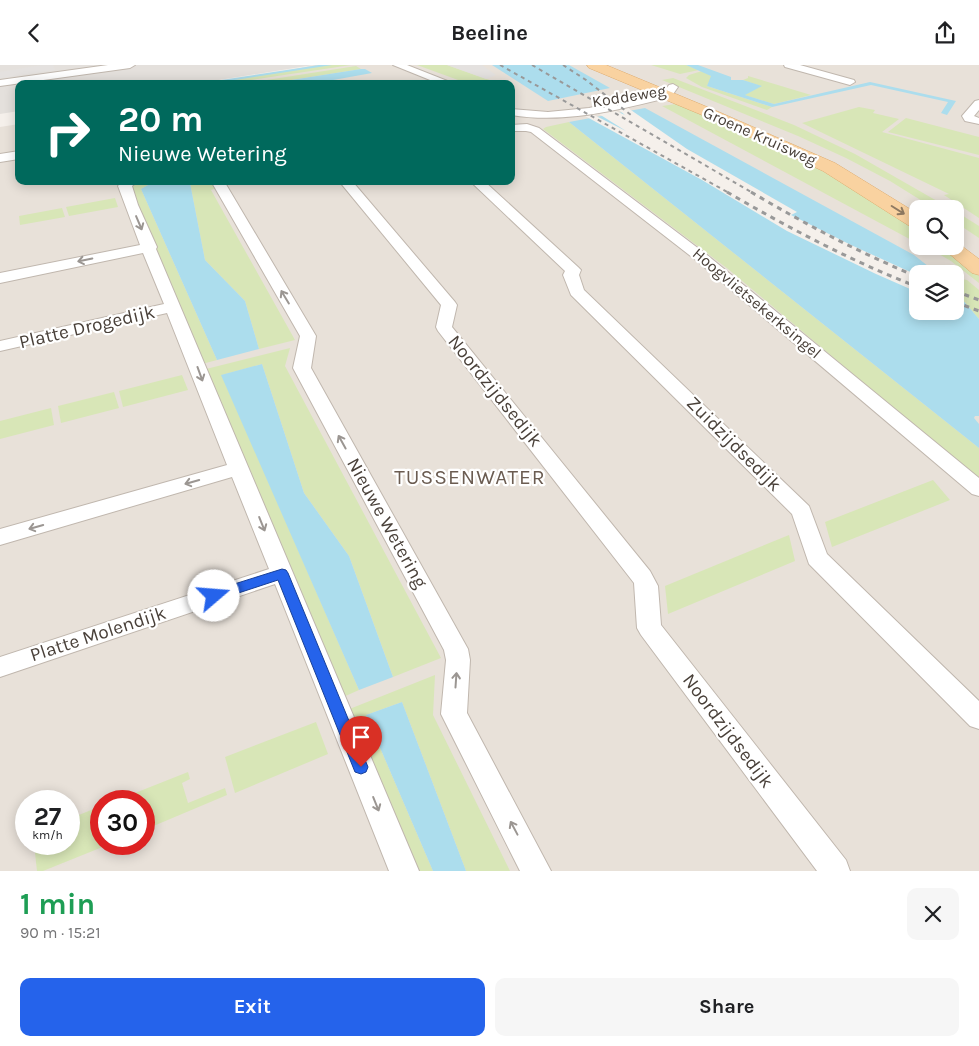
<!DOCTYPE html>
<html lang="en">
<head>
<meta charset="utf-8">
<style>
  :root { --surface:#fff; --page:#f6f6f6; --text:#202124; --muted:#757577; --accent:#2563eb }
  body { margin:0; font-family:Karla,sans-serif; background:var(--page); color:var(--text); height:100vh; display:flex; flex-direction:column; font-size:19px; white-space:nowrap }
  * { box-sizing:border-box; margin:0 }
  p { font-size:16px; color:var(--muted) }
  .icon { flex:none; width:28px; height:28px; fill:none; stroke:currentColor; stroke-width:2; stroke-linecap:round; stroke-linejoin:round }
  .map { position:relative; height:806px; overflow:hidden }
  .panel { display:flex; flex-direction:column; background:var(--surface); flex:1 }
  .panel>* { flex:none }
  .guide { position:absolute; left:15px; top:15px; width:500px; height:105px; border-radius:10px; box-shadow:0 2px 12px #0003; background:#00695c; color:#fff; overflow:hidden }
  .controls { position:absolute; left:909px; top:135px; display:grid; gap:10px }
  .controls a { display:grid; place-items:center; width:55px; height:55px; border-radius:10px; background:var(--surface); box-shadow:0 2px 12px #0003; font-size:25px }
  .speed { position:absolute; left:15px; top:725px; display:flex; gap:10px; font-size:25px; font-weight:700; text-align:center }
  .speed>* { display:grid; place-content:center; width:65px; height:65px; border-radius:50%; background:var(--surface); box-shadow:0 2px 12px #0003; line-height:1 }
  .speed small { font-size:12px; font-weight:400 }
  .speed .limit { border:8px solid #d22; background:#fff; color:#111 }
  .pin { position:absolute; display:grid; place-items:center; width:42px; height:42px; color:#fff; margin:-51px -21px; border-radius:50% 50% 50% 0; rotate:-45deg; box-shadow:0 0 5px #0007 }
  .pin .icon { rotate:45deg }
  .me { position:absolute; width:55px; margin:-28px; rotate:72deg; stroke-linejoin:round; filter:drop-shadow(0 0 4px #0008) }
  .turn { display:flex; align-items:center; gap:18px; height:105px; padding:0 20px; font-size:22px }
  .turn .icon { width:65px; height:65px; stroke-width:2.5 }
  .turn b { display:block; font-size:35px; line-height:42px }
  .round { display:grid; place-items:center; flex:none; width:52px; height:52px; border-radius:10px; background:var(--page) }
  .summary { display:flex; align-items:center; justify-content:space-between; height:85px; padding:0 20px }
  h1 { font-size:30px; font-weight:700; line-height:38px; color:#1e9e55 }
  .button { display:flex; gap:10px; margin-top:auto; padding:10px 20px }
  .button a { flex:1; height:58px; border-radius:10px; background:var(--accent); color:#fff; font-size:20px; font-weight:700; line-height:58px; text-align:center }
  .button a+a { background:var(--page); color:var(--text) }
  header { display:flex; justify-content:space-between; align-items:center; height:65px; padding:0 20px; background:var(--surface); font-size:22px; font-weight:700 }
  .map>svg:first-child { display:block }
</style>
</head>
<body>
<header><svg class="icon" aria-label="back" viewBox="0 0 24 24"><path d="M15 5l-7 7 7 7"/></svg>Beeline<svg class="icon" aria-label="share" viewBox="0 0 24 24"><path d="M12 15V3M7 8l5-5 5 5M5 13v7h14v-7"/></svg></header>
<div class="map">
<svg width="979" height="806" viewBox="0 0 979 806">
  <rect width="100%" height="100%" fill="#f5f0eb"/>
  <path fill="#e8e1d9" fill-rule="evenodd" d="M315,0H979V806H0V62L19,59V116H511V19H220ZM918,144H955V181H918ZM918,209H955V246H918ZM26,736H69V779H26ZM101,736H144V779H101Z"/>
  <polygon fill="#e4e0dc" points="0,0 313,0 194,19 19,19 19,46 0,49"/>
  <g fill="#d8e6b7">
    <polygon points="324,0 351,0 224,19 201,19"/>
    <polygon points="417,0 447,0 501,19 469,19"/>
    <polygon points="651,0 686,0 699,5 680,9"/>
    <polygon points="356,1 361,4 266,19 242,19"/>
    <polygon points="702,6 712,11 707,21 772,42 767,45 702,22 686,13 689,10"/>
    <polygon points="748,11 811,30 774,39 744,30 761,21 743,15 748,13"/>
    <polygon points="673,13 794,60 855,89 951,144 935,144 890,116 846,93 798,71 662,15"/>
    <path d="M676,39C760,71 844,113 917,164V178L662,41Z"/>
    <polygon points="859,42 875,45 873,48 899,54 882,67 979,93 979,153 944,130 949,129 802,58"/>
    <polygon points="906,53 979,72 979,90 888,67"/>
    <polygon points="569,57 979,383 979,415 728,204 543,64 546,62"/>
    <polygon points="139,116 167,116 148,120 141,124 217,295 202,299 131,125 131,120"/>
    <polygon points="199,116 212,116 216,123 211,125 295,275 259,284 245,236 205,195 190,118"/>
    <polygon points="115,133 118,142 69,151 66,142"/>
    <polygon points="62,143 65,152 20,160 19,151"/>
    <polygon points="955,146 979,161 979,173 955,157"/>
    <polygon points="925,181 941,181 979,211 979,218 951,196"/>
    <polygon points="955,213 967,215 979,225 979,254 955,226"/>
    <polygon points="290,283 285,301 441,593 393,612 349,491 304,428 262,299 222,310 359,625 341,633 206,304"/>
    <polygon points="182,310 188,325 123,342 119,326"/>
    <polygon points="114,327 119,343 61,358 58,341"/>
    <polygon points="51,343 54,360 0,374 0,356"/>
    <polygon points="933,415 950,435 832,482 825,457"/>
    <polygon points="789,470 795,496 668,549 665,521"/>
    <polygon points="435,610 433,650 510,806 466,806 402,637 366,650 433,806 414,806 347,645"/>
    <polygon points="316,657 328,689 235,728 225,692"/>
    <polygon points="188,707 190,714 182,718 188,738 225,723 227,730 144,765 144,736 137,736 135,728"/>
    <polygon points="101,741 101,779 110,779 43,806 37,806 34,779 69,779 69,754"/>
  </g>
  <g fill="#e4e1df">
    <polygon points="42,0 53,0 55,5 0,13 0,7"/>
    <polygon points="447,0 482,0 496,10 486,14"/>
  </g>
  <g fill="#acdded">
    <polygon points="319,0 332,0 209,19 195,19"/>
    <polygon points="492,0 569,0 610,23 548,36"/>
    <polygon points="686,0 698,0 731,12 731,15 743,15 762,21 745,30 774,39 870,17 956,36 947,50 941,48 948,37 871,20 772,42 707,21 711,11"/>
    <polygon points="361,4 365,4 372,8 311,19 266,19"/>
    <polygon points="645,43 914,190 938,209 918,209 918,246 955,246 955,226 979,254 979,351 975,351 974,353 979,359 979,383 569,57"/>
    <polygon points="167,116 199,116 190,118 205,195 245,236 259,284 217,295 141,124 148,120"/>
    <polygon points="262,299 304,428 349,491 393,612 359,625 221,310"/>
    <polygon points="402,637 466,806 433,806 366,650"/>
  </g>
  <polygon fill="#f5f0eb" points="628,43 687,84 797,147 791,150 851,180 917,210 917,227 876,209 787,166 702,115 585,51 594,50 626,66 599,49 616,46 625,50 619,45"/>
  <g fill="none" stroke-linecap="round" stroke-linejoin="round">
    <defs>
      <g id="street">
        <polygon points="108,0 135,0 130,3 0,21 0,15"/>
        <polygon points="393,0 407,0 455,19 440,19"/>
        <polygon points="784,0 800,0 854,15 855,17 850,20 785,2"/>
        <path d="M673,19L678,22L671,32C618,45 565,59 511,50V44L548,47L589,43L663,28L669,20Z"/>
        <polygon points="979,35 979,45 974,51 979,53 979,59 965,56 962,51 975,36"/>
        <polygon points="527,59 539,63 707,190 979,413 979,431 972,429 697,196 531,67 526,66 511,66 511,60"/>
        <polygon points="19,86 19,94 0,97 0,89"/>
        <polygon points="122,116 138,116 132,121 138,140 157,182 156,184 419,806 389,806 275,519 0,612 0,592 269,504 232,412 0,480 0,464 227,400 167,248 0,286 0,276 164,239 143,188 0,218 0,208 140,180 118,121"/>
        <polygon points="211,116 224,116 316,271 311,303 468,584 470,595 467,648 551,806 520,806 445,657 441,649 446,595 444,585 293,303 300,271"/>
        <polygon points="339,116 352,116 455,237 457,240 452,262 650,506 658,521 661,560 846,795 850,806 817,806 641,570 637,563 634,518 438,266 436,262 441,240"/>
        <polygon points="470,116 484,116 578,202 581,205 579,210 584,225 809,441 827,489 979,636 979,664 970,661 809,499 792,449 571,230 563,210 565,206"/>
      </g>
      <g id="primary">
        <polygon points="587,0 606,0 712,44 835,98 918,149 918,164 911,162 823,106 702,50 589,3"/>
        <polygon points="955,176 979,194 979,210 972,208 940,181 955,181"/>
      </g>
    </defs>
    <use href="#street" stroke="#c0b7ae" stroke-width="2"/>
    <use href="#primary" stroke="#deac70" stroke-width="1"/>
    <use href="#street" fill="#fff" fill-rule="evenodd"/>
    <use href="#primary" fill="#f9d2a0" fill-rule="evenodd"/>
    <g stroke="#999" stroke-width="2" stroke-dasharray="4 4" stroke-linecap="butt">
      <polyline points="500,0 729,128"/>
      <polyline points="532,0 753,128"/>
      <polyline points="563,0 586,15 631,50"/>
    </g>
    <g stroke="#999" stroke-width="3" stroke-dasharray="5 5" stroke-linecap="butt">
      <path d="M727,127C789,163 851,196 918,222"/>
      <path d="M751,127C807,160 858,187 918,212"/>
      <polyline points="955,226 979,235"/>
      <polyline points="955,237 979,246"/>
    </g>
  </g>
  <defs><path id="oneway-shaft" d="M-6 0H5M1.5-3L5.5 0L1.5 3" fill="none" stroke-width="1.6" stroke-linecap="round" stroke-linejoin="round" transform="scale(1.25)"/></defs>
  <use stroke="#8f7a62" href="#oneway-shaft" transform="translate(898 145) rotate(32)"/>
  <g stroke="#9b9692">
    <use href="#oneway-shaft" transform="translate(139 158) rotate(67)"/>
    <use href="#oneway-shaft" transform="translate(85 195) rotate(168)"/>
    <use href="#oneway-shaft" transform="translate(285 232) rotate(-121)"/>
    <use href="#oneway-shaft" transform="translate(200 309) rotate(70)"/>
    <use href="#oneway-shaft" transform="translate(342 377) rotate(-119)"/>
    <use href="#oneway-shaft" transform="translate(192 417) rotate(164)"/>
    <use href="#oneway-shaft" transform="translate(262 459) rotate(68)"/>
    <use href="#oneway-shaft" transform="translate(36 462) rotate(164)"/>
    <use href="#oneway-shaft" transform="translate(456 615) rotate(-86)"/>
    <use href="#oneway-shaft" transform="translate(376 739) rotate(68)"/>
    <use href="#oneway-shaft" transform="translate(514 763) rotate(-118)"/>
  </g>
  <polygon fill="#2563eb" stroke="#184099" points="282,504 286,505 288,508 368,702 366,707 361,709 355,707 278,515 214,536 209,534 208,531 209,527"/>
  <g text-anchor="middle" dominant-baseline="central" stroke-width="4.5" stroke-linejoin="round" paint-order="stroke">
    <g font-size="16" fill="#494039" stroke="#fff">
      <text transform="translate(629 31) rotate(-9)">Koddeweg</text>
      <text transform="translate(760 71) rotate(24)">Groene Kruisweg</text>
      <text transform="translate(757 238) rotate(40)">Hoogvlietsekerksingel</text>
    </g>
    <g font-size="19" fill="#494039" stroke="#fff">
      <text transform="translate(87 262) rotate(-13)">Platte Drogedijk</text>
      <text transform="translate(495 326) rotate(51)">Noordzijdsedijk</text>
      <text transform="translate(734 379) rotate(45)">Zuidzijdsedijk</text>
      <text transform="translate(387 458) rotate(61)">Nieuwe Wetering</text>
      <text transform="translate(98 569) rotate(-18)">Platte Molendijk</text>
      <text transform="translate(728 666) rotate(53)">Noordzijdsedijk</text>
    </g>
    <g font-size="21" letter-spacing="1" fill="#6b5c51" stroke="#fff">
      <text x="470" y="412">TUSSENWATER</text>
    </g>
  </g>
</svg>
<div class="controls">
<a><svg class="icon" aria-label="search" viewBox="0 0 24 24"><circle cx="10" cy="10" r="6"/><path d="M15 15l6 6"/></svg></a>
<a><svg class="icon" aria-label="layers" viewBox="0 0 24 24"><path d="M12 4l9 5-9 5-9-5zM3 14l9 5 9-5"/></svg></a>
</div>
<div class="speed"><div>27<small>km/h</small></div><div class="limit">30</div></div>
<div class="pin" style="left:361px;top:702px;background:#d93025"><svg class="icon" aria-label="arrive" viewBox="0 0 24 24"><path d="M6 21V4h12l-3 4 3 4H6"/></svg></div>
<svg class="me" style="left:214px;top:531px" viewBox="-20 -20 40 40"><circle r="19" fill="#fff"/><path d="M0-13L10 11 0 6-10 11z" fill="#2563eb"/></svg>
<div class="guide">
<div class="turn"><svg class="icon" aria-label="right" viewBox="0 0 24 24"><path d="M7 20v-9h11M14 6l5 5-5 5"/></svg><div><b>20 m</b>Nieuwe Wetering</div></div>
</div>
</div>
<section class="panel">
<div class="summary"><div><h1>1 min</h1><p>90 m · 15:21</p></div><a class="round"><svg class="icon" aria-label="close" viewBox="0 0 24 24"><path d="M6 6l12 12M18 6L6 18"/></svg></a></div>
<div class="button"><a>Exit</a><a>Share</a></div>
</section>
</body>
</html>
